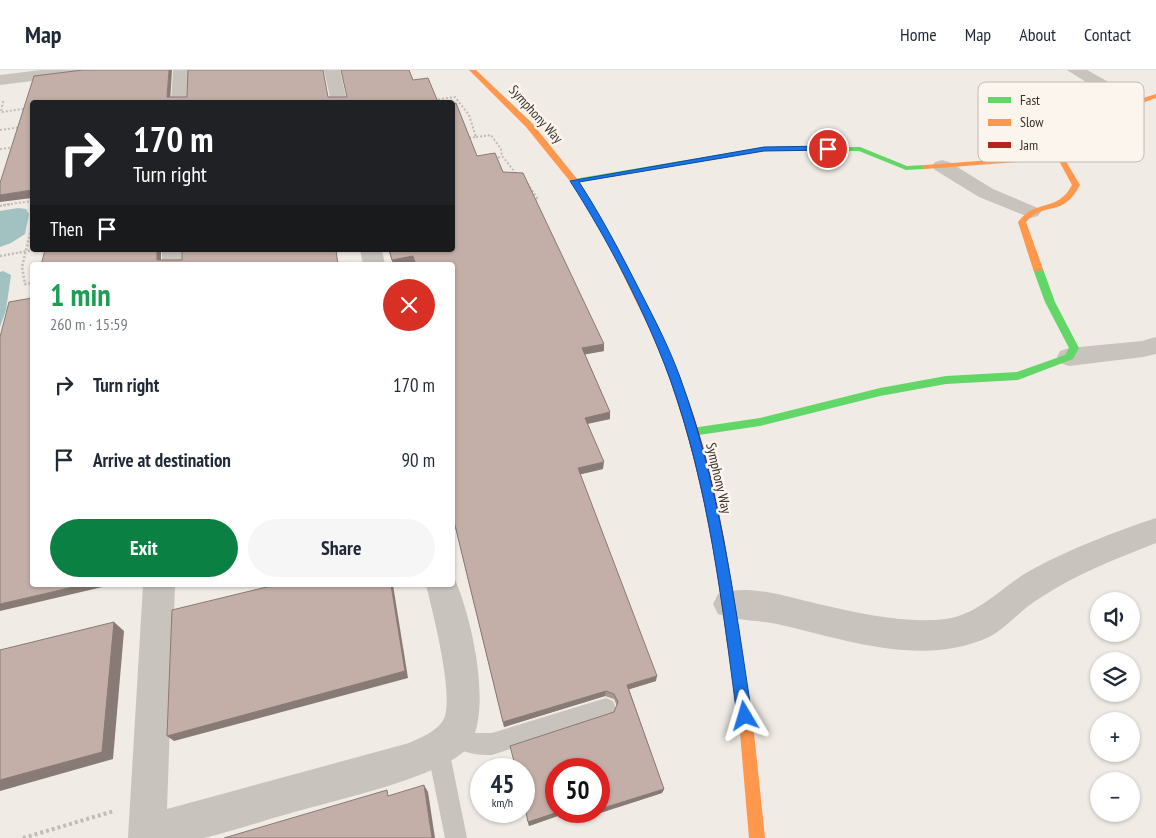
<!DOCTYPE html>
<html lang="en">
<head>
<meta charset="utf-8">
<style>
  :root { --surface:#fff; --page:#f6f6f7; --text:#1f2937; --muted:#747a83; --line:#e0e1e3; --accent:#0b8043 }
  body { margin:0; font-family:"PT Sans Narrow",sans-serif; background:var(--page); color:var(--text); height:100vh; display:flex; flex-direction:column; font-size:19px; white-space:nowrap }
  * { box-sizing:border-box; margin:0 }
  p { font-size:16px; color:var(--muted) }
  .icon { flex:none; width:28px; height:28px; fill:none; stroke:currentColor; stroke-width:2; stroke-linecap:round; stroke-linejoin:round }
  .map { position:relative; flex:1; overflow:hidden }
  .details { position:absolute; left:30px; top:192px; width:425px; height:325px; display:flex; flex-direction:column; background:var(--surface); border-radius:5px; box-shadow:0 1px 4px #0004 }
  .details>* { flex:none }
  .guide { position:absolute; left:30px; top:30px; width:425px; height:152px; border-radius:5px; box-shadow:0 1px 4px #0004; background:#202124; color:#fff; overflow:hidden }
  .fabs { position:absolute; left:1090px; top:522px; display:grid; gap:10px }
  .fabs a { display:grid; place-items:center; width:50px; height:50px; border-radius:50%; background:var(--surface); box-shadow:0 1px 4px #0004; font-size:25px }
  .speed { position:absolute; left:470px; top:688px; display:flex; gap:10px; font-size:25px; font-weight:700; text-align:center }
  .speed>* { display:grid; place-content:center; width:65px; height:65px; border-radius:50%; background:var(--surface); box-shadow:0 1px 4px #0004; line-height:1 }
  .speed small { font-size:12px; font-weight:400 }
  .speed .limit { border:8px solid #d22; background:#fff; color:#111 }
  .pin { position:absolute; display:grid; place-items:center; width:42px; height:42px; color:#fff; margin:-21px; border:2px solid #fff; border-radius:50%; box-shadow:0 1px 5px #0007 }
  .me { position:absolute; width:55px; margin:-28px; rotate:353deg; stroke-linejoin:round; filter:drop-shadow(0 0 4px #0008) }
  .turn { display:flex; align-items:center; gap:18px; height:105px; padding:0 20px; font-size:22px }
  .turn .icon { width:65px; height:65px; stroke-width:2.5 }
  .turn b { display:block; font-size:35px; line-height:42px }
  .then { display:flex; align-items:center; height:48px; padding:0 20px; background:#0003; gap:10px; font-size:19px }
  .round { display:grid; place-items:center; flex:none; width:52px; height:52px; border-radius:26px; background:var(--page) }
  .headline { display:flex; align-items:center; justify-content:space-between; height:85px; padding:0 20px }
  h1 { font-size:30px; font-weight:700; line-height:38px; color:#1e9e55 }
  .cta { display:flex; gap:10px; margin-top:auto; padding:10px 20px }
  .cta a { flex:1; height:58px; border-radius:30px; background:var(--accent); color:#fff; font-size:20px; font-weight:700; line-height:58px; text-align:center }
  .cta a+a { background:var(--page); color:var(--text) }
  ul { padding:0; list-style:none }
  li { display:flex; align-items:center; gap:15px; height:75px; padding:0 20px }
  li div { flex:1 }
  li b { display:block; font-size:19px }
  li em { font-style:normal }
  header { display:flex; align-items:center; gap:30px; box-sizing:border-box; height:70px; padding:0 25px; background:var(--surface); border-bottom:1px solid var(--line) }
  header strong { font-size:24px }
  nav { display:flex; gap:28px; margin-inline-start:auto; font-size:18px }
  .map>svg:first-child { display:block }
</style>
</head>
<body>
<header>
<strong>Map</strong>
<nav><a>Home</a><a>Map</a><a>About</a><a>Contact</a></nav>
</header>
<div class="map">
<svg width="1156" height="768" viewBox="0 0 1156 768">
  <rect width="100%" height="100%" fill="#f0ebe5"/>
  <g fill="#a1c2c1">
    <polygon points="18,138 26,139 29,144 25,164 11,173 0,177 0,141"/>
    <polygon points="3,201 11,205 6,240 0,257 0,202"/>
  </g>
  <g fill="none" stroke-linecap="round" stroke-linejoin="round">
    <g stroke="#c2bbb6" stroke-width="2" stroke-dasharray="2 2" stroke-linecap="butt">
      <polyline points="434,30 455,27 469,45 476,67 468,68"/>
      <polyline points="3,31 1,42 32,38"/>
      <polyline points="0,60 22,57"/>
      <polyline points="476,67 491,65 501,79 502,86"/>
      <polyline points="0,79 15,77"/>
      <polyline points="494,88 503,87 517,105"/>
      <polyline points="523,107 538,129 533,130"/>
      <polyline points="3,135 32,131"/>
    </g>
    <g stroke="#c2bbb6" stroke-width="2.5" stroke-dasharray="2 2" stroke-linecap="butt">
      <polyline points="0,136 11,134"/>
      <polyline points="32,155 22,197 25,214 32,213"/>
      <polyline points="0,186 33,180"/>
    </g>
    <polyline stroke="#c2bbb6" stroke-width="4" stroke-dasharray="3 3" stroke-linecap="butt" points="23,768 114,741"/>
    <g fill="#c9c3be" fill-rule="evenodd">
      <path d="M606,628L613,631L616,638L613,645L492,685C474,685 454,683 446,664L450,657L457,653L475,663H492Z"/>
      <polygon points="438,668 446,671 449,679 467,768 445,768 427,679 430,671"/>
    </g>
    <g fill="#c9c3be" fill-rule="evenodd">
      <polygon points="41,0 89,0 81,5 0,15 0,5"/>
      <polygon points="173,0 189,0 188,32 171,32"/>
      <polygon points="324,0 340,0 347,32 331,32"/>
      <polygon points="1067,0 1087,0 1123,20 1132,36 1129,40 1117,40 1110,27"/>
      <polygon points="942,90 949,92 993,119 1038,138 1041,142 1038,146 1031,148 979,127 935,100 932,96 935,92"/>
      <rect x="162" y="180" width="22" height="15"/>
      <polygon points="360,180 382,180 385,195 363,195"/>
      <polygon points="1156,267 1156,284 1143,287 1069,296 1060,293 1057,287 1060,281 1069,278 1142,271"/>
      <path d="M1156,448V473C1116,489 1076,504 1040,528C1021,539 1008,557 989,567C922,598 844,569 777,554C757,550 737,551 718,544L713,534L718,524C747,513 788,527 818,534C859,543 904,554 946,549C981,544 1003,515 1033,499C1072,478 1114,462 1156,448Z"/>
      <path d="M453,505C471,543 494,642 468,677C447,706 328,732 291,743C262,751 233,761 204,768C182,768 150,768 128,768L143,515H175L167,739L409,673C420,668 435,662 442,652C457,634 432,539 426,515H452Z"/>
    </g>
    <g fill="#63d668" fill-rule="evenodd">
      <polygon points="764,77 860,77 907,96 925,95 929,97 925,99 906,100 859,81 764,81 574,113 570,111 574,109"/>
      <polygon points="1038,196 1043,199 1055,232 1079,278 1073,289 1018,310 946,314 880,326 760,356 692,366 687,362 692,358 760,348 880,318 946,306 1017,302 1065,285 1069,278 1045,232 1033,199"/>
    </g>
    <g fill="#ff974d" fill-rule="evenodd">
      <polygon points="469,0 476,0 532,53 581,114 617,176 659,258 675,296 674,299 666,299 665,296 649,258 609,176 573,115 526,57"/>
      <path d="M1156,24V28L1117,42L1103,53L1091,74L1064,88L1080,115C1062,149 1046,130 1026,152L1043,199L1041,201H1035L1033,199L1018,152C1036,128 1057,143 1072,115L1058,89L925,99L921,97L925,95L1058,85L1085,71L1097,50L1111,38Z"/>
      <polygon points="734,567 739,569 741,573 754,663 765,768 749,768 740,663 727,573 729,569"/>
    </g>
    <path fill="#b3261e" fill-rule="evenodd" d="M670,292C678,295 681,311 684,318C715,400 728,487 741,573L739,577L734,579L729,577L727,573C715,478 698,386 665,296Z"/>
  </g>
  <polygon fill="#a89690" points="477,86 503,102 604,281 585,284 610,342 610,349 588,354 603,399 580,404 656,611 629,619 664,719 662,723 600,743 599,739 599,699 556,741 572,741 529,756 524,734 614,642 617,636 614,629 605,626 504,657 452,444 452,195 415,193 401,195 393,195 389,180"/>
  <g fill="#887a75">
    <polygon points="169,0 172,0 170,32 167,27"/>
    <polygon points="32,120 32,128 0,132 0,125"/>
    <polygon points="157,180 161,180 161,195 157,190"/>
    <polygon points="413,186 415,193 401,195 393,195 392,190"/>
    <polygon points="604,274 604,281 582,285 582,278"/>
    <polygon points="610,342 610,349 585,354 585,348"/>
    <polygon points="604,392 603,399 578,405 578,398"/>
    <polygon points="82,515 111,515 0,541 0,534"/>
    <polygon points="391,515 393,515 408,608 174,671 167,666"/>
    <polygon points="114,552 124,561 113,689 0,721 0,710"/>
    <polygon points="657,606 656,611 627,620 627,615"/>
    <polygon points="606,621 605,626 504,657 503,652"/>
    <polygon points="424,715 428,722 435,768 432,768"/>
    <polygon points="664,719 662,723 600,743 600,739"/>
    <polygon points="561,741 572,741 529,756 528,752"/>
  </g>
  <g fill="#c3afa7" stroke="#887a75">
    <polygon points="83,0 169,0 167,27 187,27 188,0 323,0 328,27 347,27 341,0 409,0 413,10 428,8 438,32 32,32 32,120 0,125 0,113 34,6"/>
    <polygon points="456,33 477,86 495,83 503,102 523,103 604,274 582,278 610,342 585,348 604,392 578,398 657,606 627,615 664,719 600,739 599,734 599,699 556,699 556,741 561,741 528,752 524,733 524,699 516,699 510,676 614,642 618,632 614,624 606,621 503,652 452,443 452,195 416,195 413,186 392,190 389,180 452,180 452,34"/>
    <polygon points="45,180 157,180 157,190 182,190 182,180 336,180 338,195 41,195"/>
    <polygon points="32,228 32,515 82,515 0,534 0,267 9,232"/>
    <polygon points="275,515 391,515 405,601 167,666 172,540"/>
    <polygon points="114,552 102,682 0,710 0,580"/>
    <polygon points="424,715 432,768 224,768 387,720 388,726"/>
  </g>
  <path fill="#1a73e8" stroke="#114b97" d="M828,76L830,77V80L764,81L579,112C602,147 621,184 640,221C655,250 670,279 681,310C720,418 735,533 752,646L750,651L745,653L739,651L737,646C722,533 709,417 670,309C646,243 608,170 570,111L764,77Z"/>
  <g text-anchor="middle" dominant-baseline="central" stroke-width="5" stroke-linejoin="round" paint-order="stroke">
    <g font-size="14" fill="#3b302b" stroke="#fbf5ee">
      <text transform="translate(536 44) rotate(48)">Symphony Way</text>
      <text transform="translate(719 408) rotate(77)">Symphony Way</text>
    </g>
  </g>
  <rect x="978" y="12" width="166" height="80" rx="8" fill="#fbf5ee" stroke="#c1bab4" stroke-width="1"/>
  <rect x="988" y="27" width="23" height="6" fill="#63d668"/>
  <rect x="988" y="49" width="23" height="7" fill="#ff974d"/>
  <rect x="988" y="72" width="23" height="6" fill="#b3261e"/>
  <g font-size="14" fill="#3b302b">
    <text x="1020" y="35">Fast</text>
    <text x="1020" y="57">Slow</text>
    <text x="1020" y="80">Jam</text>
  </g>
</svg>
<div class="fabs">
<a><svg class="icon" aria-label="sound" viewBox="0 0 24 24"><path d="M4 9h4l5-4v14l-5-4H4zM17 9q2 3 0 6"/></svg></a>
<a><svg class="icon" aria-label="layers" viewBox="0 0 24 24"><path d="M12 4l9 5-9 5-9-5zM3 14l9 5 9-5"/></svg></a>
<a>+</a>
<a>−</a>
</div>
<div class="speed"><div>45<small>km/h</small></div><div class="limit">50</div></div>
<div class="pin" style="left:828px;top:79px;background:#d93025"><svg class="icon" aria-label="arrive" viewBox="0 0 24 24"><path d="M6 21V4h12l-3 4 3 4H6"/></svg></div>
<svg class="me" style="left:745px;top:646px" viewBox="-20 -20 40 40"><path d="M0-17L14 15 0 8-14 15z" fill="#1a73e8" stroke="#fff" stroke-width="4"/></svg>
<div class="guide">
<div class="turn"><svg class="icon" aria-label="right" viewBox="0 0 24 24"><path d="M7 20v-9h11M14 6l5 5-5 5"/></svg><div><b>170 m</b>Turn right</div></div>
<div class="then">Then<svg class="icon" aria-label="arrive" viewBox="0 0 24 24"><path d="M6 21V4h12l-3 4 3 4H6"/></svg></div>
</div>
<section class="details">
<div class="headline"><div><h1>1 min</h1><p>260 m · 15:59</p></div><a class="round" style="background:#d93025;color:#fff"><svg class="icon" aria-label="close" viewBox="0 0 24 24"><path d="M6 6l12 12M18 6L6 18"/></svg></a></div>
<ul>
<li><svg class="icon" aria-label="right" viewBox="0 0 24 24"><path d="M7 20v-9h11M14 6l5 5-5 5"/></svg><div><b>Turn right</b></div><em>170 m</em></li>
<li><svg class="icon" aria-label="arrive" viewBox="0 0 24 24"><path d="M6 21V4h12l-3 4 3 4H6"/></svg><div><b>Arrive at destination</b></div><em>90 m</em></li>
</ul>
<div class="cta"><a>Exit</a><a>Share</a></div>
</section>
</div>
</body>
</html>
